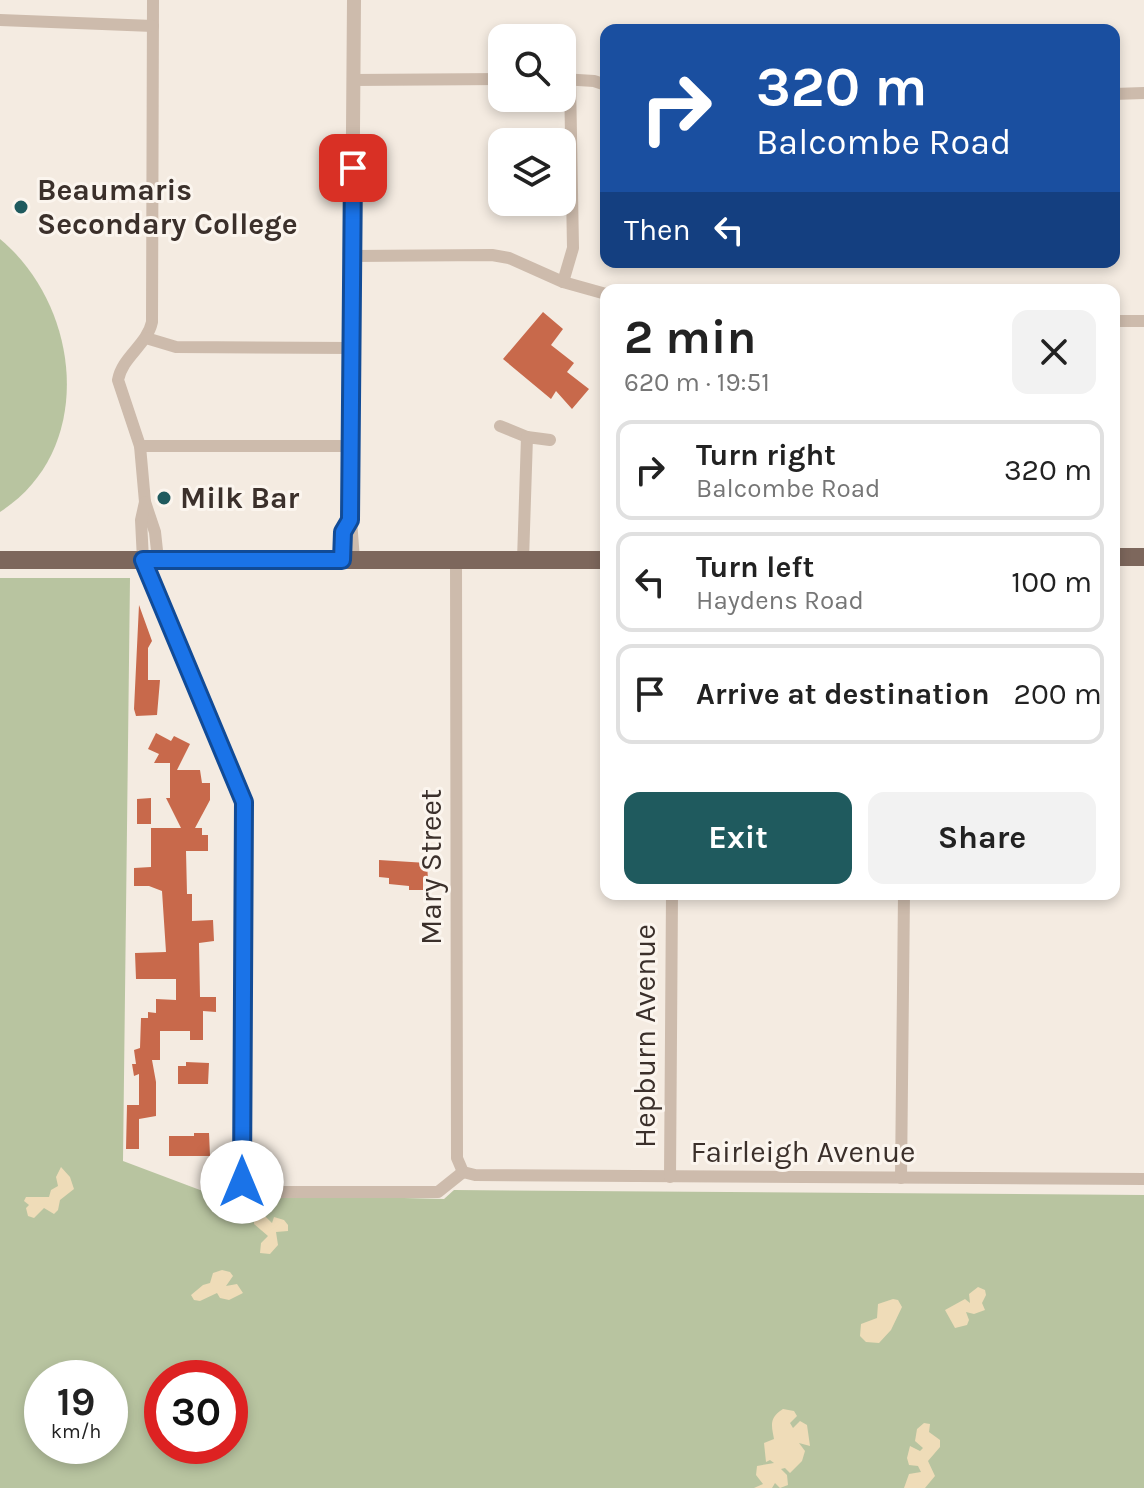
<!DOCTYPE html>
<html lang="en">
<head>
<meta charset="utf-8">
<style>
  :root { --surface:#fff; --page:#f2f2f2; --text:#222; --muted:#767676; --line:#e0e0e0; --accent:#1f5a5e }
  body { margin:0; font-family:Karla,sans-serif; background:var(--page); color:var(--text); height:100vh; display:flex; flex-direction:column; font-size:30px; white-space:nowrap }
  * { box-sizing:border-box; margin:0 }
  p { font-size:26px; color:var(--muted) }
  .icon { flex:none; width:44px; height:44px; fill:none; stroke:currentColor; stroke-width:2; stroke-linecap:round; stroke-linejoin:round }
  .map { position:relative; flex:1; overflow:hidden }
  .details { position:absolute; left:600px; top:284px; width:520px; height:616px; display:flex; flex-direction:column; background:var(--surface); border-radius:16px; box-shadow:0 4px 12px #0003 }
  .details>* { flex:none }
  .hud { position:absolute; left:600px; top:24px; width:520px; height:244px; border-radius:16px; box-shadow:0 4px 12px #0003; background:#1a4fa0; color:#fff; overflow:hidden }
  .tools { position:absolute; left:488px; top:24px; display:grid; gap:16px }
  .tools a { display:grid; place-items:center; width:88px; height:88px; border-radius:16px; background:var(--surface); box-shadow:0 4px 12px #0003; font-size:40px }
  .speed { position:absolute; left:24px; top:1360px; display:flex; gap:16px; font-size:40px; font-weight:700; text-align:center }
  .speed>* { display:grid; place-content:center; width:104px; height:104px; border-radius:50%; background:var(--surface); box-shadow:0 4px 12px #0003; line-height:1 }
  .speed small { font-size:20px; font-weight:400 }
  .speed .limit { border:12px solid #d22; background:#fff; color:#111 }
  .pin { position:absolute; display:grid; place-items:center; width:68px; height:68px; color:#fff; margin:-34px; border-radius:16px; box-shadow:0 4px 12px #0006 }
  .me { position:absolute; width:88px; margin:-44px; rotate:0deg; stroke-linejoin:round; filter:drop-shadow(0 0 6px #0008) }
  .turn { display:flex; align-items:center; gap:28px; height:168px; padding:0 24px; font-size:36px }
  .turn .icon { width:104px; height:104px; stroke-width:2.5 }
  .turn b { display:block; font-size:56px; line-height:68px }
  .then { display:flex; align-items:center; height:76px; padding:0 24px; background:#0003; gap:16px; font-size:30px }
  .round { display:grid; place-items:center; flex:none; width:84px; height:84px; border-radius:16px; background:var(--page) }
  .headline { display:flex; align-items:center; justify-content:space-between; height:136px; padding:0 24px }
  h1 { font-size:48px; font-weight:700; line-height:60px }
  .action { display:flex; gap:16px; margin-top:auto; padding:16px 24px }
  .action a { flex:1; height:92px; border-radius:16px; background:var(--accent); color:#fff; font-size:32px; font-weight:700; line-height:92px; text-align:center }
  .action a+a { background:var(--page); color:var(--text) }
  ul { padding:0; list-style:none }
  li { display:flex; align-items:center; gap:24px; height:100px; margin:0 16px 12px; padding:0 8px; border:4px solid var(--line); border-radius:16px }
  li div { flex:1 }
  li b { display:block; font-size:30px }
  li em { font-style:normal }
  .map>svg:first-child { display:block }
</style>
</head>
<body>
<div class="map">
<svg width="1144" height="1488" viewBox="0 0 1144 1488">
  <rect width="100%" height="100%" fill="#f4ebe1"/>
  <g fill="#b8c4a0" fill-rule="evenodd">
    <path d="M0,239C81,306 97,450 0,512Z"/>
    <path d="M0,578H130L123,1161L208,1193L444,1199L454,1190L1144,1195V1488H0ZM42,1378H110V1446H42ZM162,1378H230V1446H162Z"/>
  </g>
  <g fill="#efdcb8">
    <polygon points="61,1167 70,1177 74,1189 60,1200 58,1210 54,1214 44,1208 34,1218 28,1216 26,1208 29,1205 24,1201 26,1197 49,1197 51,1190 58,1186 56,1177"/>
    <polygon points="259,1215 265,1216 272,1223 274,1217 284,1220 288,1225 288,1231 276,1232 278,1245 270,1254 260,1253 261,1243 268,1236 254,1224 254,1217"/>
    <polygon points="222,1270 230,1272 233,1276 226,1286 237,1284 243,1293 229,1300 220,1298 217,1293 200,1301 194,1300 191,1295 203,1285 210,1283 213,1273"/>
    <polygon points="978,1287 985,1290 986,1295 982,1303 985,1310 974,1314 966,1312 969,1320 967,1325 955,1328 945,1310 965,1299 970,1303 969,1294"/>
    <polygon points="893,1299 898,1300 902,1307 891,1330 879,1343 866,1342 860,1336 861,1324 877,1318 878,1304"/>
    <path d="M783,1409L794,1411L797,1416L790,1423L793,1428L800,1421L807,1425L810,1446L799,1443L805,1451L802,1461L790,1473L785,1468L781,1469L787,1475L788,1485L780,1488L775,1483L772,1488H754L763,1484L756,1475L757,1466L774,1463L770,1460L766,1462L764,1443L774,1439C772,1427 768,1418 783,1409Z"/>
    <polygon points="924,1423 930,1424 929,1432 940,1440 940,1447 928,1461 935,1476 925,1488 904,1488 909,1474 921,1472 918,1466 909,1465 907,1458 910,1446 920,1451 923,1448 915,1441 917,1429"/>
  </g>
  <g fill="#c8694b">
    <polygon points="543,312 563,329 551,345 574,363 567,372 589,389 572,409 556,391 551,399 503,359"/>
    <polygon points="139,605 152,641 148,648 148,680 160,680 157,715 136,716 134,709"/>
    <polygon points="156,733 171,741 174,736 190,744 177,770 200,770 202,783 210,783 210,800 195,828 202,828 202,835 208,835 208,851 186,851 187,894 192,894 192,921 213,920 214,941 199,943 200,997 216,997 216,1012 203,1011 203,1040 190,1040 190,1031 160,1031 160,1060 152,1060 156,1082 156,1116 139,1119 139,1149 126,1149 127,1105 139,1105 139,1074 134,1076 132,1064 136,1064 134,1050 140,1048 141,1018 148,1018 148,1012 156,1013 156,999 176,1000 176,979 136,979 135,953 166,952 162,891 149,886 134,886 134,868 151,867 151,828 181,828 166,798 170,798 170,763 154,763 159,754 148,749"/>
    <polygon points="151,798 151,824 137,824 137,799"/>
    <polygon points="379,860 427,863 428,880 423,880 423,890 409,890 409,886 389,884 389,878 379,877"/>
    <polygon points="186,1062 209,1063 208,1084 178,1084 178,1066 186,1066"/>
    <polygon points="194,1133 209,1133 210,1156 169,1156 169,1136 194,1136"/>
  </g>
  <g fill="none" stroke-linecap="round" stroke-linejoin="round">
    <g stroke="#cdbbac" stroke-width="12">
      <path d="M153,0L152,322C147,345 122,357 118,380L140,446L145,502L155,532L158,560"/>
      <polyline points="0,20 153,26"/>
      <polyline points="562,79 594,81 606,85"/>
      <polyline points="353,80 502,79"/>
      <polyline points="1114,94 1144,93"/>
      <polyline points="353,256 492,255 509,258 563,282 606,294"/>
      <polyline points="563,282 573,248 570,79"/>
      <polyline points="1114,321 1144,321"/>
      <polyline points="146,338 176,347 351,348"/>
      <polyline points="500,426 527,437"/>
      <polyline points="140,446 351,446"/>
      <polyline points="145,502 141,520 143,560 244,802 242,1182 252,1192 438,1192 463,1172"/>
      <polyline points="456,560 457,1158 463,1172"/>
      <polyline points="523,560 527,437 550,440"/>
      <polyline points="463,1172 475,1175 1144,1179"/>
      <polyline points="670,1177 672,894"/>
      <polyline points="901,1178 904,894"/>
    </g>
    <g stroke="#cdbbac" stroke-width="14">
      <polyline points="342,560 343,532 350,520"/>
      <polyline points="353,560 350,520 354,0"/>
    </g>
    <g stroke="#7d675c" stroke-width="18">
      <polyline points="1114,557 1144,557"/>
      <polyline points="0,560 606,560"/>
    </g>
  </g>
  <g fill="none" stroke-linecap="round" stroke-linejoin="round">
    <defs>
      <polyline id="route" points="242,1182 244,802 143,560 342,560 343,532 350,520 353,168"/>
    </defs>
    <use href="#route" stroke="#114b97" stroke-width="20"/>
    <use href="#route" stroke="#1a73e8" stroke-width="14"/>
  </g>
  <g fill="#1f5a5e" stroke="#fbf5ee" stroke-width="3">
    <circle cx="21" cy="207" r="8"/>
    <circle cx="164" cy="498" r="8"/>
  </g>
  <g text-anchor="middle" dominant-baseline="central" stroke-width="6" stroke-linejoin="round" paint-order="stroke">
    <g font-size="30" font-weight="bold" fill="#3b302b" stroke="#fbf5ee" text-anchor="start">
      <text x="37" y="190">Beaumaris<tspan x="37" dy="34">Secondary College</tspan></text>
      <text x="180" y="498">Milk Bar</text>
    </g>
    <g font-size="30" fill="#3b302b" stroke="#fbf5ee">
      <text transform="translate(431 867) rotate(-90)">Mary Street</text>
      <text transform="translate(645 1036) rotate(-90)">Hepburn Avenue</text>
      <text x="803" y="1152">Fairleigh Avenue</text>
    </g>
  </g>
</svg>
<div class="tools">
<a><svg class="icon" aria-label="search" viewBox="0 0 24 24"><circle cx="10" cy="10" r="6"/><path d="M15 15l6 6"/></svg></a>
<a><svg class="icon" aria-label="layers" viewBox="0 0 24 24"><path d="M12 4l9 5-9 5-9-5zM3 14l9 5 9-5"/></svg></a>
</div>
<div class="speed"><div>19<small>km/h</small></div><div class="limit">30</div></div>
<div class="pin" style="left:353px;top:168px;background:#d93025"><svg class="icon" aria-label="arrive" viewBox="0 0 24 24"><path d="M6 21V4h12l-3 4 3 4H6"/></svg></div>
<svg class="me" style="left:242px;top:1182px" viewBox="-20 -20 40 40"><circle r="19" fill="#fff"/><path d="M0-13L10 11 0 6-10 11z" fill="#1a73e8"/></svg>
<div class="hud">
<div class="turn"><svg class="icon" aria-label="right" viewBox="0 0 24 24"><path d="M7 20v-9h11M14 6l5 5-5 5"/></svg><div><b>320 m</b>Balcombe Road</div></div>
<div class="then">Then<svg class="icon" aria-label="left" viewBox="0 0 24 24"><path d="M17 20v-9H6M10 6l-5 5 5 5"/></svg></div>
</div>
<section class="details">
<div class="headline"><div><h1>2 min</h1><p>620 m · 19:51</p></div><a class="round"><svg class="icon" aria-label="close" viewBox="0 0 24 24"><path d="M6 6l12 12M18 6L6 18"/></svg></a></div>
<ul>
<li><svg class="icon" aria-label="right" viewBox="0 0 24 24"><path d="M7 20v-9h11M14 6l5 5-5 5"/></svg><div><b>Turn right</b><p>Balcombe Road</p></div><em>320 m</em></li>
<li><svg class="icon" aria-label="left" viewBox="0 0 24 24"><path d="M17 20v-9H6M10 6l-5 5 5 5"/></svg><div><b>Turn left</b><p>Haydens Road</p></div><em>100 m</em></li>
<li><svg class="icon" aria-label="arrive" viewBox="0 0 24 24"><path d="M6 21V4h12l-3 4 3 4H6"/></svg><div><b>Arrive at destination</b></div><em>200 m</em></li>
</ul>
<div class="action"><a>Exit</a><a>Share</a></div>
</section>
</div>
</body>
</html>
